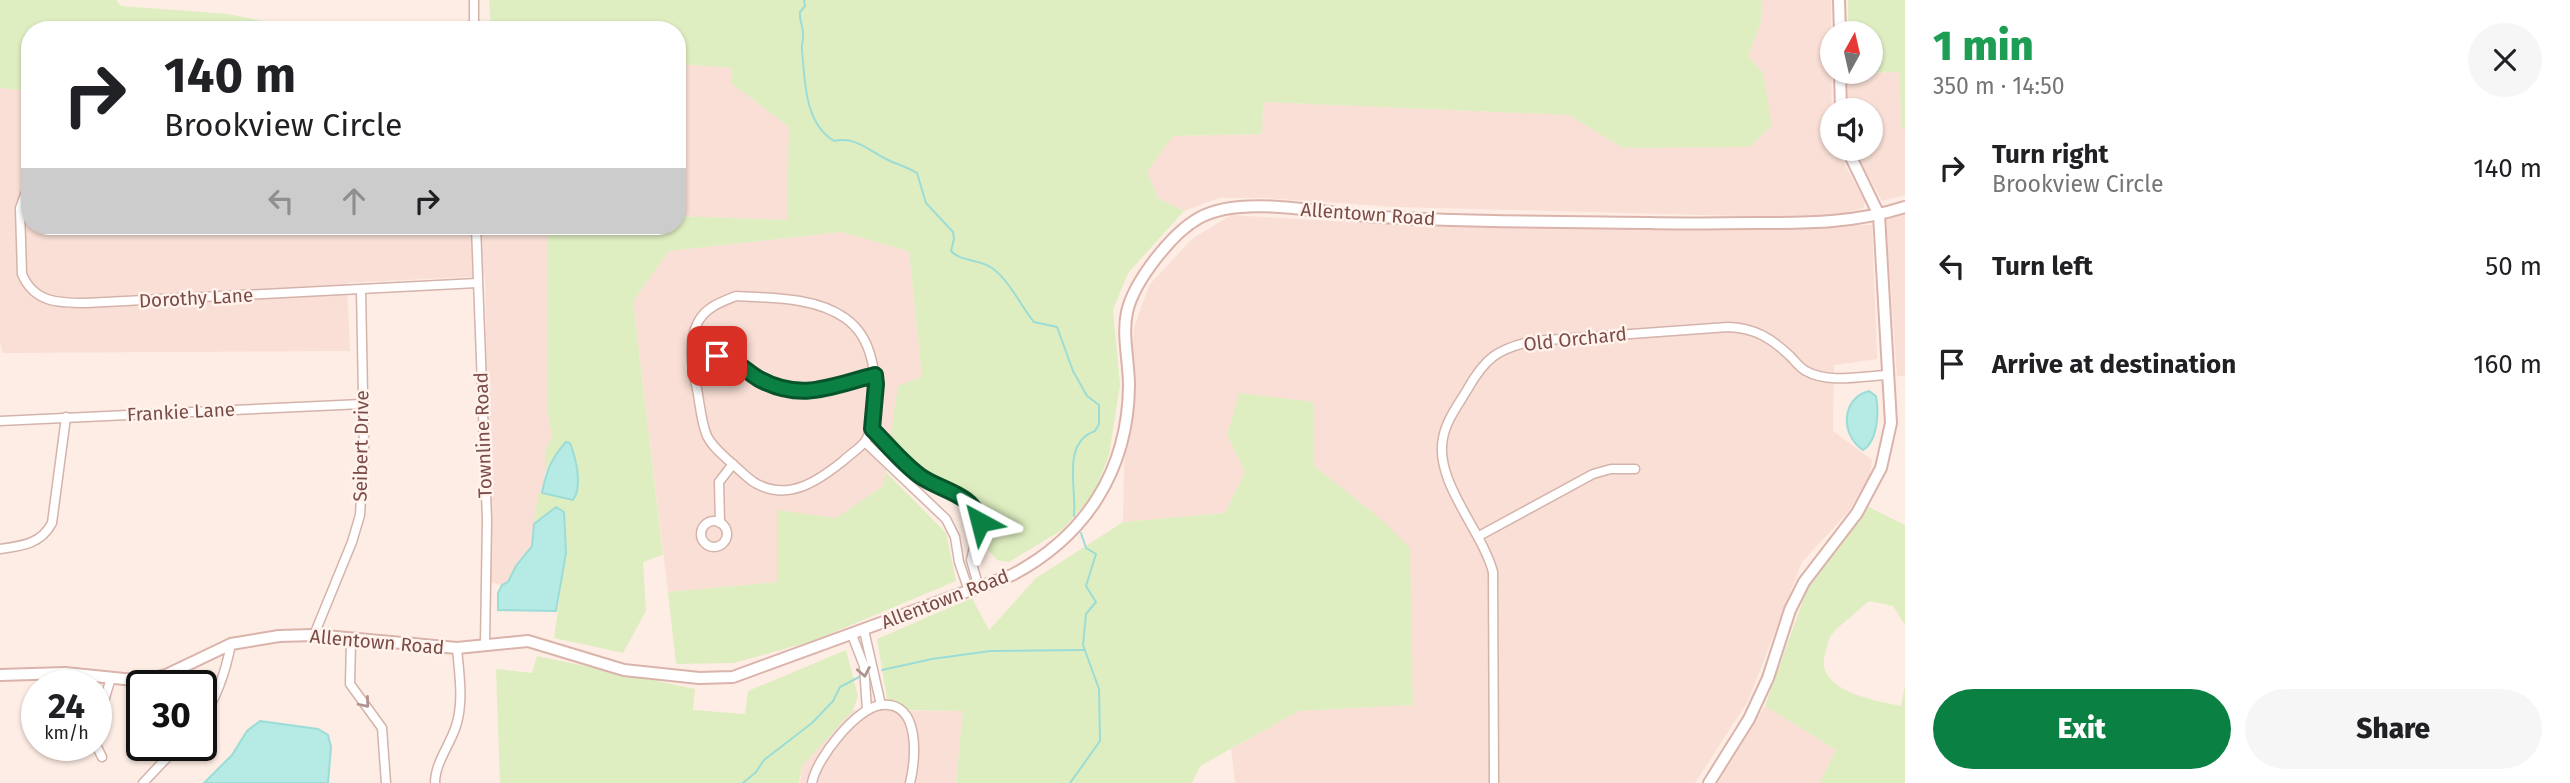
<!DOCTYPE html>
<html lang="en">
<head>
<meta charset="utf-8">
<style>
  :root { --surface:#fff; --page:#f6f6f6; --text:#202124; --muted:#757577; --accent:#0b8043 }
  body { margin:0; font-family:"Fira Sans",sans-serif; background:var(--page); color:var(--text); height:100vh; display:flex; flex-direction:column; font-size:26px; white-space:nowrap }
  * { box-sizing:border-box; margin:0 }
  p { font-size:23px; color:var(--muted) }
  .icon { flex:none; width:38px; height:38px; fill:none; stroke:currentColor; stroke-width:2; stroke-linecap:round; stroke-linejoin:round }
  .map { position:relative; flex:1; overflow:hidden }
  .sheet { display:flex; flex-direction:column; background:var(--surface); width:665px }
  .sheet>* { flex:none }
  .banner { position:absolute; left:21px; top:21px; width:665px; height:214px; border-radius:28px; box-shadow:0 2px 5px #0004; background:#fff; color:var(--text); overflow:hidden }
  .needle { width:46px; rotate:8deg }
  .tools { position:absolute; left:1820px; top:21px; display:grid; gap:14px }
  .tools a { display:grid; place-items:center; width:63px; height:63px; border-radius:50%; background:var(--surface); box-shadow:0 2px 5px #0004; font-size:35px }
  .speed { position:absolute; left:21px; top:670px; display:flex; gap:14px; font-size:35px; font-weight:700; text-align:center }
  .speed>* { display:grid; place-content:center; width:91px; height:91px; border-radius:50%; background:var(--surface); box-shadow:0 2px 5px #0004; line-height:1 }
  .speed small { font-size:18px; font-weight:400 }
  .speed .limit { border:4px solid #111; border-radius:10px; background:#fff; color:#111 }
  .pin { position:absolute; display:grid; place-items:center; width:60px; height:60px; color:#fff; margin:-30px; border-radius:14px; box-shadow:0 4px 10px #0006 }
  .me { position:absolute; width:77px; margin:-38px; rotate:322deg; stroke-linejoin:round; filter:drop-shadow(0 0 5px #0008) }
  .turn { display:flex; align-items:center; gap:24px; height:147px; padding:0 28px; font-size:32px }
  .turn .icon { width:91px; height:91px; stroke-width:2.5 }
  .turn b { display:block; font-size:49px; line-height:60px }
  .lanes { display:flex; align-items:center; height:66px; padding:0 28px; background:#0003; justify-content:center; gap:35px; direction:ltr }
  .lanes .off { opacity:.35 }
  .round { display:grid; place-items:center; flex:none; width:74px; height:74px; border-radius:37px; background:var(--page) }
  .overview { display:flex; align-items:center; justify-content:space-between; height:119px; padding:0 28px }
  h1 { font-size:42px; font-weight:800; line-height:52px; color:#1e9e55 }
  .primary-button { display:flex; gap:14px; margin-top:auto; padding:14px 28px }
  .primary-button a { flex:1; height:80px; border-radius:42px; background:var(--accent); color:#fff; font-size:28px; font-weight:800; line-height:80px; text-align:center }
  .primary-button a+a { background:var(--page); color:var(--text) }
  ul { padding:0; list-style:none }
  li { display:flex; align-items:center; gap:21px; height:98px; padding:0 28px }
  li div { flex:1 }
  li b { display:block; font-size:26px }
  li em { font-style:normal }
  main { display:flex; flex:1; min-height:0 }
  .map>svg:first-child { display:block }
</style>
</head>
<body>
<main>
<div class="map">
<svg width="1905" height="783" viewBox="0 0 1905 783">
  <rect width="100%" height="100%" fill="#feede4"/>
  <g fill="#f9dfd5">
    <polygon points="1762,0 1831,0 1832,149 1836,149 1865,201 1864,208 1823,218 1395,207 1265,198 1219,198 1184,211 1158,198 1147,172 1173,136 1262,134 1263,102 1569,115 1623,148 1763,73 1748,56 1761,22"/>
    <polygon points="677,64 732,68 731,83 789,127 788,220 677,216"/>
    <polygon points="1899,72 1902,128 1905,129 1905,195 1882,201 1853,149 1871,149 1871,110 1849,110 1847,73"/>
    <polygon points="0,88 30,91 30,226 547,226 547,409 552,436 545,452 545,473 542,493 538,494 532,546 516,566 508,582 502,585 490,582 485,276 347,283 350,351 2,353 0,340"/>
    <polygon points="1905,214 1905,376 1897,376 1886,219"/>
    <polygon points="1231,215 1380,224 1872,225 1877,359 1834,365 1833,431 1872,460 1870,475 1849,511 1802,562 1748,701 1695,783 1235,783 1231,749 1299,711 1413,705 1377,516 1313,465 1313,402 1239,394 1227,435 1245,472 1225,513 1123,522 1124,469 1134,327 1150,284 1192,239"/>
    <polygon points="841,232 909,251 922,377 898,387 884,486 836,518 778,582 668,592 633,301 669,251"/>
    <polygon points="1765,706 1836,750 1820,783 1718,783"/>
    <polygon points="853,710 963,711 956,783 800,783 802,766"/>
  </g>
  <g fill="#dfeec1">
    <polygon points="0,0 116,0 121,6 228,14 298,28 298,30 30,30 30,91 0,88"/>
    <polygon points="489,0 1762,0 1761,22 1748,56 1763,73 1772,126 1749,147 1623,148 1569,115 1263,102 1262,134 1173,136 1147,172 1158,198 1184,211 1128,273 1113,310 1120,385 1109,455 1094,494 1062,530 1009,562 997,560 987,549 990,529 989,511 971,493 925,471 890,439 898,386 922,377 909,251 841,232 669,251 633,301 663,555 643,562 646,611 623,653 554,638 566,553 556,507 534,524 538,494 542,493 573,500 553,456 545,473 545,452 552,436 547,409 547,226 677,226 677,216 787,220 789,127 731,83 732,68 677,64 677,30 491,30"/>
    <polygon points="1848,0 1905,0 1905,129 1902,129 1899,72 1847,73 1871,72 1871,33 1848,33"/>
    <polygon points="1239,393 1313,402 1313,465 1377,516 1410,548 1413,705 1299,711 1200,766 1192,783 956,783 963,711 908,710 887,699 877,639 972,598 989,630 1036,578 1123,522 1225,513 1245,472 1227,435"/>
    <polygon points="886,472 946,533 956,581 813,641 734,663 676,664 668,592 777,582 777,510 836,518 883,486"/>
    <path d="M1867,506L1905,525V625L1893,606L1869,601C1857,612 1843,622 1832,634C1828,639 1827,648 1825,654C1814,690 1875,701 1901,706L1905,686V783H1820L1836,750L1765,706L1807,589Z"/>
    <polygon points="846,650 858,696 853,710 802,766 799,783 500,783 496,669 532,673 537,656 695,689 693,710 745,714 748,691"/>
  </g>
  <g fill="#b6eae4" stroke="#9bddd6" stroke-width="2">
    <path d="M1869,391L1876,396C1879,412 1878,441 1863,450C1840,435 1841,398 1869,391Z"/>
    <path d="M566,442L570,443C576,458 583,487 573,500L542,493C546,472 551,458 566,442Z"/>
    <polygon points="556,507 564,512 566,553 556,611 498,610 498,593 502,585 508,582 516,566 532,546 534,524"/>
    <polygon points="260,721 318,729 328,735 331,747 328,783 204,783 232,755 247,731"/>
  </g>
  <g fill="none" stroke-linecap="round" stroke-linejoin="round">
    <g stroke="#9bddd6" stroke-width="2">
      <path d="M804,0L805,6L800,12C799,20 803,26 803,34C804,39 801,45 802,50C805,80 804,123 834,141C855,136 868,150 886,159C896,164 907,167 917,173L926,203L953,232L954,239L951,251C961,262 980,259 992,268C1010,281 1020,305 1034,322L1057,327L1073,371L1087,396L1099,405V424L1095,431C1061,443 1077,488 1074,516"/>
      <polyline points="882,670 932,659 990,651 1084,650"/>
      <polyline points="743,783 756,772 764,760 812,723 833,701 840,687 859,677"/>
      <polyline points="1070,783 1100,741 1099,689 1083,645 1086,614 1096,602 1086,586 1096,554 1086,548 1081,533"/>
    </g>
    <defs>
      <g id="street">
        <polyline points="474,0 474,30"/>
        <path d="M30,182L20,208L22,274C34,303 59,303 86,303L477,283"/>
        <polyline points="476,226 487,520 485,644"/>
        <path d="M736,296C771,298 815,297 845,318C874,338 877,378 874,409C872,420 872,430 866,440C861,448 850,454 843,461C818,481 789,501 757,484C749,480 742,472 736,467C726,458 713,448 707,436C701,422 700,404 697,389C692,367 687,343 698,322C706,307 721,302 736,296Z"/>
        <path d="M692,362C700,359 709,356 718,356C739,357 761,385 785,390C813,397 847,382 875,375"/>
        <polyline points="0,421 362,404"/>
        <polyline points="872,429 922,477 957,494 978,512 980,522 971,560 979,588"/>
        <polyline points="865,442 946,519 955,537 959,562 969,591"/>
        <circle cx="714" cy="534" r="13"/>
        <polyline points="720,523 719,482 733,464"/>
        <polyline points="1479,536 1593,474 1611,469 1635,469"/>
        <path d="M0,549C22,546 41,544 52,523L66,417"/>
        <polyline points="864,630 881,705"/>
        <polyline points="314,635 352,542 360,515 364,447 361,290"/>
        <polyline points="852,635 864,666 867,710"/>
        <polyline points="351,640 350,684 382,728 386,783"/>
        <path d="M201,720C217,698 226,670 231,644"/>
        <polyline points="96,727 111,678"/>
        <polyline points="96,745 102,757"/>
        <polyline points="143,783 178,746"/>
        <path d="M435,783C435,763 450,745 456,726C464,701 459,673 457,648"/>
        <path d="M812,783C816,759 856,708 881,705C921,700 916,760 910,783"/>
        <path d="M1494,783L1493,572C1482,530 1434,482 1443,438C1446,421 1458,405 1467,390C1485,358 1497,349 1533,341L1728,327C1755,328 1771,338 1790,356C1795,361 1800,368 1806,371C1829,384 1862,376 1887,375"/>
      </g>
      <g id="secondary">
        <polyline points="1839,0 1840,33"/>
        <polyline points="1840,72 1841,110"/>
        <path d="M0,675L65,673L134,680L153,678L166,675L231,644L279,636L314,635L457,648L528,641L624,670L699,678L733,677L1012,575C1086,536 1128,470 1129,386C1129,361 1122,336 1127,312C1134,281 1172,233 1199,218C1242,193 1330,215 1380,217C1469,222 1559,222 1649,223C1685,224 1722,223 1758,223C1810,223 1855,223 1905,207"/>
        <polyline points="1709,783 1749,719 1768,678 1790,610 1804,582 1857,513 1881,468 1891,423 1879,215 1847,149"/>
      </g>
    </defs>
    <use href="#street" stroke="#d4b3ab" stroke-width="11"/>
    <use href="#secondary" stroke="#dab3ab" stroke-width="14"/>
    <use href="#street" stroke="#fff" stroke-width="8"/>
    <use href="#secondary" stroke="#fff" stroke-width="10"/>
  </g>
  <defs><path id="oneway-chevron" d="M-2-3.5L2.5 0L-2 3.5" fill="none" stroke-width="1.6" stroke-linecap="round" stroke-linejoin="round" transform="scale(1.75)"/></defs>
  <g stroke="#af9391">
    <use href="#oneway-chevron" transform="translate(864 672) rotate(79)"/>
    <use href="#oneway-chevron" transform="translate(365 703) rotate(50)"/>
  </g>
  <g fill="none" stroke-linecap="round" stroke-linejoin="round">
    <defs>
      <path id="route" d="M717,356C735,358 744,370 759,379C802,402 831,386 875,375L876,384L872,429C887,444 902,463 920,476C941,491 973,493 980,522"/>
    </defs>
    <use href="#route" stroke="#07532c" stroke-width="18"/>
    <use href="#route" stroke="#0b8043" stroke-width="12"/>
  </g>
  <g text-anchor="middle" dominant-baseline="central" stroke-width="5" stroke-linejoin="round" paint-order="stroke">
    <g font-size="19" fill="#7a4b47" stroke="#fff3ec">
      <text transform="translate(1368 214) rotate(4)">Allentown Road</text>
      <text transform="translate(196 298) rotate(-3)">Dorothy Lane</text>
      <text transform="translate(1575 339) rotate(-6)">Old Orchard</text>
      <text transform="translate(181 412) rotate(-3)">Frankie Lane</text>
      <text transform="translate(483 435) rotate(-92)">Townline Road</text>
      <text transform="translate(361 446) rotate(-89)">Seibert Drive</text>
      <text transform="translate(945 599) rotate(-21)">Allentown Road</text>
      <text transform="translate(377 642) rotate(5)">Allentown Road</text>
    </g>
  </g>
</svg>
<div class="tools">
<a><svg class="needle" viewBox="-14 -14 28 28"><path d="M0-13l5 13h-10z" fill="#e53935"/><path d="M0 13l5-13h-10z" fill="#757577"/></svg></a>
<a><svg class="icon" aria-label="sound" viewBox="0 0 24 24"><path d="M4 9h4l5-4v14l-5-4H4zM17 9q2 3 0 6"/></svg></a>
</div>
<div class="speed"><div>24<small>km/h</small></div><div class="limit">30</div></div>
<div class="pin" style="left:717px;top:356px;background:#d93025"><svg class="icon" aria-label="arrive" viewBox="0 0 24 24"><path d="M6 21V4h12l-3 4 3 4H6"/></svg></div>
<svg class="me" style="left:980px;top:522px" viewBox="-20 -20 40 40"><path d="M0-17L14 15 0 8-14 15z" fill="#0b8043" stroke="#fff" stroke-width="4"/></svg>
<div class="banner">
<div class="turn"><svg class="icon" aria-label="right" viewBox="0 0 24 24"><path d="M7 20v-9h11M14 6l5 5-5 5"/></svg><div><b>140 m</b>Brookview Circle</div></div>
<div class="lanes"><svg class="icon off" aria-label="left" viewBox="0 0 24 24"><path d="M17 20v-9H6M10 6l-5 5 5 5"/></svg><svg class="icon off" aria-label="ahead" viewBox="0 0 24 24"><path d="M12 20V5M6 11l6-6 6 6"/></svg><svg class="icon" aria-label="right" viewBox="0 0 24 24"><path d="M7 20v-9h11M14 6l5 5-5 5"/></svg></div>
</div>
</div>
<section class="sheet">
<div class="overview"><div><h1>1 min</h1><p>350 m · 14:50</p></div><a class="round"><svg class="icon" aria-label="close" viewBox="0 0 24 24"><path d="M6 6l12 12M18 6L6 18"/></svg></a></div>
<ul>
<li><svg class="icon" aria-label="right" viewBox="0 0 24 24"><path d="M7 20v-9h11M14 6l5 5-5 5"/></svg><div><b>Turn right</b><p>Brookview Circle</p></div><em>140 m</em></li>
<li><svg class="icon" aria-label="left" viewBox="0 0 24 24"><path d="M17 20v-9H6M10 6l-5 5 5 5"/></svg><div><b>Turn left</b></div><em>50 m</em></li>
<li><svg class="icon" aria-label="arrive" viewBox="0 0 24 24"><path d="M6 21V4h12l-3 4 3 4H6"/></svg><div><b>Arrive at destination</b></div><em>160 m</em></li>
</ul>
<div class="primary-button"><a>Exit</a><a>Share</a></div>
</section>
</main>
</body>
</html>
